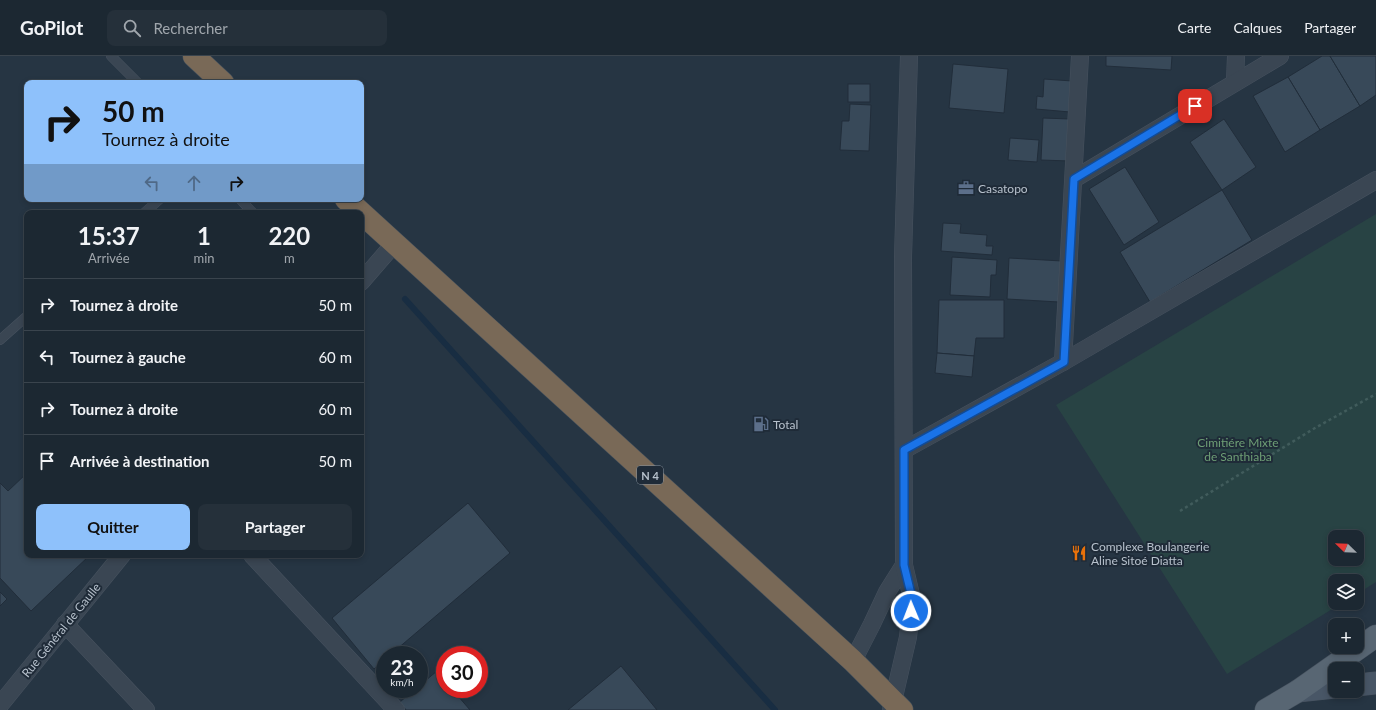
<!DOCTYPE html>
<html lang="fr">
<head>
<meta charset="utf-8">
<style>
  :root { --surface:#1c2832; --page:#25303a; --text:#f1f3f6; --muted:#a0a6ac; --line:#3a444d; --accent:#8ec1fb }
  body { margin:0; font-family:Lato,sans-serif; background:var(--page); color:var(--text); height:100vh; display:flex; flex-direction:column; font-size:15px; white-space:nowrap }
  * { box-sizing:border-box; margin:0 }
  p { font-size:13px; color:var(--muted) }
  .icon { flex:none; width:22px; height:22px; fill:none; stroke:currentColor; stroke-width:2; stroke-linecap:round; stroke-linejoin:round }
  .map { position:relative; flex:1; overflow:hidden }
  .side { position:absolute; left:24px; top:154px; width:340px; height:348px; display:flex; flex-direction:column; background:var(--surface); border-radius:8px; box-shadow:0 2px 6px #0003,0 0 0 1px var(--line) }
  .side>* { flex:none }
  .guide { position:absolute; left:24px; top:24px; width:340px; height:122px; border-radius:8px; box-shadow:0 2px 6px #0003,0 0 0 1px var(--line); background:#8ec1fb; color:#111; overflow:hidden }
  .needle { width:26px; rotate:293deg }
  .controls { position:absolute; left:1328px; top:474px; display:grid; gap:8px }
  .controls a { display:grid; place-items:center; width:36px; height:36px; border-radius:8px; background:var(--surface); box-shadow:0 2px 6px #0003,0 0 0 1px var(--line); font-size:20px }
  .speed { position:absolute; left:376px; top:590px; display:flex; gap:8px; font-size:20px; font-weight:700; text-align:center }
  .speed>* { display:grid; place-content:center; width:52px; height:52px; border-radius:50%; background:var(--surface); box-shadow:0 2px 6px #0003,0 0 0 1px var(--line); line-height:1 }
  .speed small { font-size:10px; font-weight:400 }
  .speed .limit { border:6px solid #d22; background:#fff; color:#111 }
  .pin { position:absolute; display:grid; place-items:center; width:34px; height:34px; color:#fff; margin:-17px; border-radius:8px; box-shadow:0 2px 6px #0006 }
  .me { position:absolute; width:44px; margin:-22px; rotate:359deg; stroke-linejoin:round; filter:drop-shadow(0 0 3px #0008) }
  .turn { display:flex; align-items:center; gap:14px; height:84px; padding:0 12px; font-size:18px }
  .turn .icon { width:52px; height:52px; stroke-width:2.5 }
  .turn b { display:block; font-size:28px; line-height:34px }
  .lanes { display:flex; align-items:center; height:38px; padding:0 12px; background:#0003; justify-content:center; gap:20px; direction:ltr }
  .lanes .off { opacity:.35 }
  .eta { display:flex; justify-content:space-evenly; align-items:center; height:68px; text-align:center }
  .eta b { font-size:24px; font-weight:700; line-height:28px }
  .action { display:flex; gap:8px; margin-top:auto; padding:8px 12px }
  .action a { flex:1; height:46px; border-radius:8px; background:var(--accent); color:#111; font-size:16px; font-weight:700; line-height:46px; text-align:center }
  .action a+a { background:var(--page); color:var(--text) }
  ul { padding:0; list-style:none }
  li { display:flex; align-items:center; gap:12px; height:52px; padding:0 12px; border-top:1px solid var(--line) }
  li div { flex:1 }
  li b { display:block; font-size:15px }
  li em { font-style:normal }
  header { display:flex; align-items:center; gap:24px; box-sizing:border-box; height:56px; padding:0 20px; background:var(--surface); border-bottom:1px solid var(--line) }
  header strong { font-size:19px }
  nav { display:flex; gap:22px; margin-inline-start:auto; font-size:14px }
  .search { width:280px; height:36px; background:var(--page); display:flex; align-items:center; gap:10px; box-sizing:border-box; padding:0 14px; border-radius:8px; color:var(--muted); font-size:15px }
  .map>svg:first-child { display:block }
</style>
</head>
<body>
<header>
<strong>GoPilot</strong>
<div class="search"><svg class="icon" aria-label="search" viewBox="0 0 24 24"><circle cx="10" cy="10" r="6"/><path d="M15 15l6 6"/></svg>Rechercher</div>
<nav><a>Carte</a><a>Calques</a><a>Partager</a></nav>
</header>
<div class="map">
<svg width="1376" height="654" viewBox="0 0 1376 654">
  <rect width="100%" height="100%" fill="#263543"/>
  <path fill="#284344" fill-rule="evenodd" d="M1376,158V526L1357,538V525H1335V547H1342L1227,618L1056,349ZM1335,481H1357V503H1335Z"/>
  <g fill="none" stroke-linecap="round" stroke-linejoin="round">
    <polyline stroke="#182d42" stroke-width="6" points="405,243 775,654"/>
  </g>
  <g fill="#384959" stroke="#212d3a">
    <polygon points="1106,0 1172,0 1171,14 1106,10"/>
    <polygon points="1322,0 1330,0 1360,50 1320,74 1288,21"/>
    <polygon points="1330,0 1376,0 1376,39 1360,50"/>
    <polygon points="953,8 1008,13 1004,57 949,52"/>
    <polygon points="1288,21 1320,74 1285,96 1253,40"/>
    <polygon points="1044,23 1072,25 1070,56 1036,53 1037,40 1043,41"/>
    <rect x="848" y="28" width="22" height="18"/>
    <polygon points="850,48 871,49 869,95 840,94 842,65 849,65"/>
    <polygon points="1043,62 1070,63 1069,105 1041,104"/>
    <polygon points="1224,63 1256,111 1222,134 1190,86"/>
    <polygon points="1010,82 1039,84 1037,106 1008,104"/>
    <polygon points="1125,111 1159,166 1124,189 1089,133"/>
    <polygon points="1222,134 1252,184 1150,246 1120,196"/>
    <polygon points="943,167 961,168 960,177 987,179 986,190 993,190 992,199 941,195"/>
    <polygon points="952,201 997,204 996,219 991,219 990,241 950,239"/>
    <polygon points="1009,202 1062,205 1059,246 1007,243"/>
    <polygon points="939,244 1004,244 1004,282 976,282 974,300 937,297"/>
    <polygon points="937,297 974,300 972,321 935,317"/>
    <polygon points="27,417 27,499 90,499 31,555 0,522 0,427 8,435"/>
    <polygon points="468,447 510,497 390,599 385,599 385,603 374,613 332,562"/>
    <polygon points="0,536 7,543 0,550"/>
    <polygon points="621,610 657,654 568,654"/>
    <polygon points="437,615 445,624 445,633 452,633 470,654 406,654 400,646 415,633 419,633 419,630"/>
  </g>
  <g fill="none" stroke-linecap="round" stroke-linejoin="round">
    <defs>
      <g id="lane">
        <polyline points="111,0 138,27"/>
        <polyline points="240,143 253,157"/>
        <polyline points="144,157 160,143"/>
        <polyline points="0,284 27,260"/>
      </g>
      <g id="street">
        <polyline points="1235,26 1236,0"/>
        <polyline points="1074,123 1280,0"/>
        <polyline points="361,226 394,188"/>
        <polyline points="1063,306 1080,0"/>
        <polyline points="904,394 1063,306 1376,124"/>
        <polyline points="252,499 396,654"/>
        <polyline points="65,568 146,654"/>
        <polyline points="853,605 872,568 887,536 904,509"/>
        <polyline points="0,649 122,499"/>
        <polyline points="891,654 908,581 912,543 904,509 903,201 909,0"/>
      </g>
      <g id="secondary">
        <polyline points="1357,629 1376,627"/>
        <polyline points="1298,635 1335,631"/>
      </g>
      <polyline id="primary" points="1266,654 1298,635 1376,580"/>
      <g id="highway">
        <polyline points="194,0 223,27"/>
        <polyline points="346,143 853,605 902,654"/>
      </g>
    </defs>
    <use href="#lane" stroke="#47525f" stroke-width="10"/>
    <use href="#street" stroke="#47525f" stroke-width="18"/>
    <use href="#secondary" stroke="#47525f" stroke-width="23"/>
    <use href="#primary" stroke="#47525f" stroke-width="23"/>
    <use href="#highway" stroke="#45515d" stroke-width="23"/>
    <polyline stroke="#415c5c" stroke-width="2.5" stroke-dasharray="3 3" stroke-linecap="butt" points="1180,455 1315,372 1376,338"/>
    <use href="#lane" stroke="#3a4653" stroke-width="9"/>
    <use href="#street" stroke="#3a4653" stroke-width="17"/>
    <use href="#secondary" stroke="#485666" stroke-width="22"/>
    <use href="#primary" stroke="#586673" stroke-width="22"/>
    <use href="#highway" stroke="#796957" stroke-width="22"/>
  </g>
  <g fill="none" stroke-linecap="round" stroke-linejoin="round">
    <defs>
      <polyline id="route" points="911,555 912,542 904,509 904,394 1064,306 1074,123 1195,50"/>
    </defs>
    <use href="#route" stroke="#114b97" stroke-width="10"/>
    <use href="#route" stroke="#1a73e8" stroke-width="7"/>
  </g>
  <defs>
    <symbol id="office-bare" viewBox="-9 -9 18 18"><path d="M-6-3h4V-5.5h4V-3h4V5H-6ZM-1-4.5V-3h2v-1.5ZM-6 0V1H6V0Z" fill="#5c6f8a" stroke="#1f2b38" stroke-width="2.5" paint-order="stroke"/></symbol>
    <symbol id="fuel-bare" viewBox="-9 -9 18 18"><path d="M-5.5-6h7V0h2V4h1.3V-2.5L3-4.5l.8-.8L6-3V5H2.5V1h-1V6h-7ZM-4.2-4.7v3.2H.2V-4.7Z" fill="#5c6f8a" stroke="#1f2b38" stroke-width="2.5" paint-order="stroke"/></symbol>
    <symbol id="restaurant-bare" viewBox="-9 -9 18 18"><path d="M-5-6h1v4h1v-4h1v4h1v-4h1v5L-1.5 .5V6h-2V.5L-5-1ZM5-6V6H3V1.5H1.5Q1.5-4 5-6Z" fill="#e8710a" stroke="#1f2b38" stroke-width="2.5" paint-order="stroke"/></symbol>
  </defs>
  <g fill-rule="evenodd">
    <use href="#office-bare" x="955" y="121" width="22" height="22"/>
    <use href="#fuel-bare" x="750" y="357" width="22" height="22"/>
    <use href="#restaurant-bare" x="1068" y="486" width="22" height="22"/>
  </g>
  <g text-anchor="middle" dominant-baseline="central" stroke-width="4" stroke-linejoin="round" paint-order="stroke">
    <rect fill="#1f2b38" stroke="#8994a0" stroke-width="1" x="637" y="410" width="26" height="18" rx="3"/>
    <g font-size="11" font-weight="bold" fill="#b7c1cc">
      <text x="650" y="419">N 4</text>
    </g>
    <g font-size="12" fill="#b7c1cc" stroke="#1f2b38" text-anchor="start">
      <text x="978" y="132">Casatopo</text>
      <text x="773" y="368">Total</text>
      <text x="1091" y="490">Complexe Boulangerie<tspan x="1091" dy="14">Aline Sitoé Diatta</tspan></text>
    </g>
    <g font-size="12" fill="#6e9e75" stroke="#1f2b38">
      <text x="1238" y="386">Cimitiére Mixte<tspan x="1238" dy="14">de Santhiaba</tspan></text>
    </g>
    <g font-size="12" fill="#b7c1cc" stroke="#1f2b38">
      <text transform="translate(61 574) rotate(-51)">Rue Général de Gaulle</text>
    </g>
  </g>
</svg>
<div class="controls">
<a><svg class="needle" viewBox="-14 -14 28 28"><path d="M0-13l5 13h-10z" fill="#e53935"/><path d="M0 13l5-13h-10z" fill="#a0a6ac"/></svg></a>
<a><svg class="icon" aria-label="layers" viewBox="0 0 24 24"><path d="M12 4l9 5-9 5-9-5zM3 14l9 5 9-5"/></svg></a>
<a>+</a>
<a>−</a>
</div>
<div class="speed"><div>23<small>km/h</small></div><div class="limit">30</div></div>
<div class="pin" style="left:1195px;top:50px;background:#d93025"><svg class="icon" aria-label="arrive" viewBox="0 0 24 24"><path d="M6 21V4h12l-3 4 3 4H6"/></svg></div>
<svg class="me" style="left:911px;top:555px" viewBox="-20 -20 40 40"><circle r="17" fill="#1a73e8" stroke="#fff" stroke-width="3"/><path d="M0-11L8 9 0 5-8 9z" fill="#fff"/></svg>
<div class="guide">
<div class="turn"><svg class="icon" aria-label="right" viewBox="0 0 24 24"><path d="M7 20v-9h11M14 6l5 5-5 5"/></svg><div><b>50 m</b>Tournez à droite</div></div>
<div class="lanes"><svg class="icon off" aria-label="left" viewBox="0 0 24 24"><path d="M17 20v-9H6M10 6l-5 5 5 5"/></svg><svg class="icon off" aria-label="ahead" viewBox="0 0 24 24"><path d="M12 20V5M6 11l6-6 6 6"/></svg><svg class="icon" aria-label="right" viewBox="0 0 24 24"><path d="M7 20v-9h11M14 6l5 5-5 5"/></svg></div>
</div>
<section class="side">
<div class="eta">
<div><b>15:37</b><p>Arrivée</p></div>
<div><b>1</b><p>min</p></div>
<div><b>220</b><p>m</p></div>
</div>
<ul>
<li><svg class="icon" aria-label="right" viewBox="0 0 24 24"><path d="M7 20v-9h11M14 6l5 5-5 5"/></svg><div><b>Tournez à droite</b></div><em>50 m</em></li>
<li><svg class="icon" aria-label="left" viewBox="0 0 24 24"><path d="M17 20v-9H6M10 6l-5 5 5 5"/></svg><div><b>Tournez à gauche</b></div><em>60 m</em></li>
<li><svg class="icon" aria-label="right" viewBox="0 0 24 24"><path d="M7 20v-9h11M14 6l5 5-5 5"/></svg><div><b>Tournez à droite</b></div><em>60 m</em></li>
<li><svg class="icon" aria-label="arrive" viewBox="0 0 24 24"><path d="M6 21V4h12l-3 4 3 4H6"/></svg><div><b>Arrivée à destination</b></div><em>50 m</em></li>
</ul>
<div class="action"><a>Quitter</a><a>Partager</a></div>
</section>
</div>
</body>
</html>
